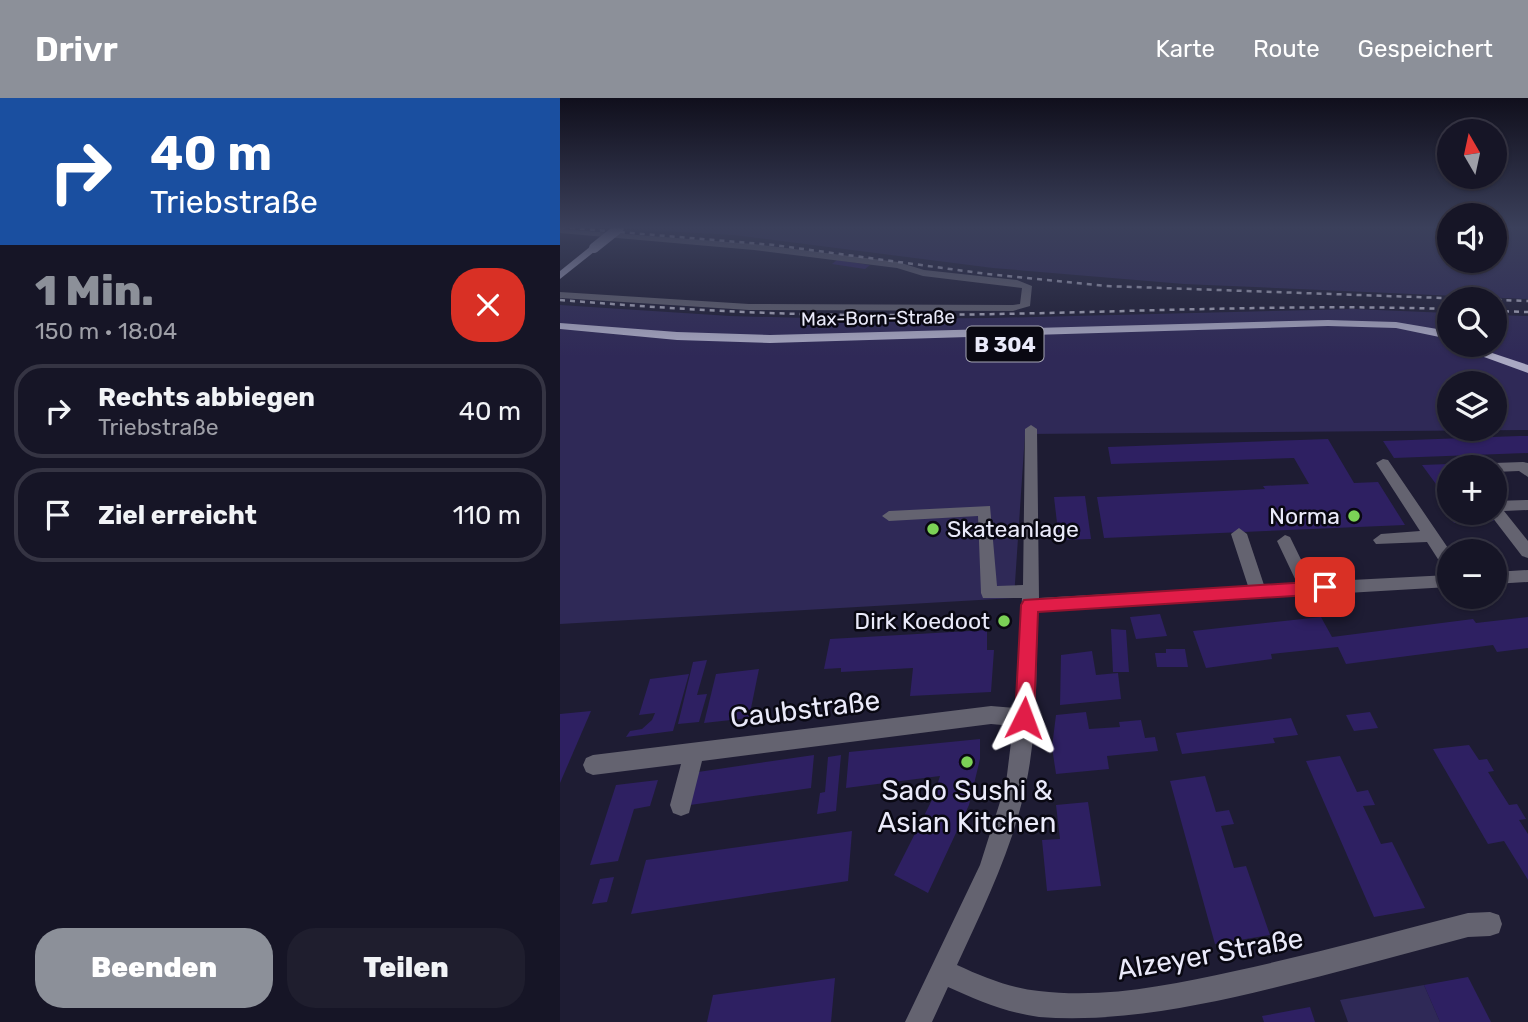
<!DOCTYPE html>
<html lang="de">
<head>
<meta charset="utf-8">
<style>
  :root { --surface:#161526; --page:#1f1e2e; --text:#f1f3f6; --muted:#9e9fa7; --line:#353443; --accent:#8c9099 }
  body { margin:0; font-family:Rubik,sans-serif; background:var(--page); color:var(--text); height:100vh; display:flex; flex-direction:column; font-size:26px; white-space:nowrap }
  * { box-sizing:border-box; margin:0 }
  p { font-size:23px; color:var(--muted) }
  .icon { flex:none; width:38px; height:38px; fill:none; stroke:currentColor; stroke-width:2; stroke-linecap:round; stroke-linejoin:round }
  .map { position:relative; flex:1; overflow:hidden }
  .panel { display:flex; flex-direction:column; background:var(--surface); width:560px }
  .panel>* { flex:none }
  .guide { background:#1a4fa0; color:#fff; overflow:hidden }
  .needle { width:46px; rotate:351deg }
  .controls { position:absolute; left:877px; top:21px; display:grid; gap:14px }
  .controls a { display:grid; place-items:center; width:70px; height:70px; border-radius:50%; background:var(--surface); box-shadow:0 2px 5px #0004,0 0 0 2px var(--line); font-size:35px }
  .pin { position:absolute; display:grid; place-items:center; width:60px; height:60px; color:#fff; margin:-30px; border-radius:14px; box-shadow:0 4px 10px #0006 }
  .me { position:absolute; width:77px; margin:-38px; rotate:3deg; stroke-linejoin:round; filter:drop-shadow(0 0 5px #0008) }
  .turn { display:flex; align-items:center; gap:24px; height:147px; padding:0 35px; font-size:32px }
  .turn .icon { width:91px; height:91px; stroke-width:2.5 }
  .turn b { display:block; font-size:49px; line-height:60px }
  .round { display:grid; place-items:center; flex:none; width:74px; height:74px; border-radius:28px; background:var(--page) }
  .head { display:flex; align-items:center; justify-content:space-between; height:119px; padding:0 35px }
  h1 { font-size:42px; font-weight:800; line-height:52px; color:var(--accent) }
  .button { display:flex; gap:14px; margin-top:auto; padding:14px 35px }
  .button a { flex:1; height:80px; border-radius:28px; background:var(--accent); color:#fff; font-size:28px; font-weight:800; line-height:80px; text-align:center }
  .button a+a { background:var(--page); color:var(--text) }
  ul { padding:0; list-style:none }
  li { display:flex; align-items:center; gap:21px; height:94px; margin:0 14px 10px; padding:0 21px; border:4px solid var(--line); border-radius:28px }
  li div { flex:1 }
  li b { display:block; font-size:26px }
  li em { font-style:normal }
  header { display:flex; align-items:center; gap:42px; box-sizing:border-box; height:98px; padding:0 35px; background:var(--accent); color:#fff }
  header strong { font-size:33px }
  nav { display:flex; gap:38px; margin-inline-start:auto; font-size:24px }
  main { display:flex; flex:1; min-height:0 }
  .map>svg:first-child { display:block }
</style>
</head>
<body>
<header>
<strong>Drivr</strong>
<nav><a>Karte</a><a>Route</a><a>Gespeichert</a></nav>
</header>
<main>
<section class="panel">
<div class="guide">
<div class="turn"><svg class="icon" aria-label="right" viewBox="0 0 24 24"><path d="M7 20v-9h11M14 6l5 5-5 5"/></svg><div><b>40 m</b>Triebstraße</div></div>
</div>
<div class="head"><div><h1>1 Min.</h1><p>150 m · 18:04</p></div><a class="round" style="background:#d93025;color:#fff"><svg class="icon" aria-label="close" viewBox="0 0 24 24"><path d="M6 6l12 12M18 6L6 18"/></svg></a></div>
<ul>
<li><svg class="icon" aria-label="right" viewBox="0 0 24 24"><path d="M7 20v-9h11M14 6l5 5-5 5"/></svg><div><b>Rechts abbiegen</b><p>Triebstraße</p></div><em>40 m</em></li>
<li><svg class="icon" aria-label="arrive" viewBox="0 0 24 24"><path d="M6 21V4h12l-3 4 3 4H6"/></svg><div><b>Ziel erreicht</b></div><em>110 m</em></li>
</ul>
<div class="button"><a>Beenden</a><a>Teilen</a></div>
</section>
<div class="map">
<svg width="968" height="924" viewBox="0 0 968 924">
  <rect width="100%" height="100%" fill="#1e1c33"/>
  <g fill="#2f2957" fill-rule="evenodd">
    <polygon points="32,129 889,129 889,163 934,163 935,129 968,129 968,201 624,186 433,170 174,137"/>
    <path d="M0,207L170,218L286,221L431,220L794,211L889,215V247H934L935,217L968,218V332L465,336L454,500L0,526ZM889,285H934V331H889Z"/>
    <polygon points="864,887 880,924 788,924 780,902"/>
  </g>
  <g fill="#2e2062">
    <polygon points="277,162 310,167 305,171 272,166"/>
    <polygon points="959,338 968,338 968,355 834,360 823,343"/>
    <polygon points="768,341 794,385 818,384 845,427 544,440 537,399 705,391 703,388 749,386 734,360 551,366 548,349"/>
    <polygon points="889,366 892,369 889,369 889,396 884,397 862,367"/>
    <polygon points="525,398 531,441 499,442 494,399"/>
    <polygon points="882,409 889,409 889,415 928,415 934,423 894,425"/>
    <polygon points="600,516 607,538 576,541 570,519"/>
    <polygon points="761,519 772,539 913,521 916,525 968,519 968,550 937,554 933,547 786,566 778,549 711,556 712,561 646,570 633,533"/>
    <polygon points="551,531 566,532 569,574 553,574"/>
    <polygon points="427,532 427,552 434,552 431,594 350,598 353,570 281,574 281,570 264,571 270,541"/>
    <polygon points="606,551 625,551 628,569 597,569 595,555 606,555"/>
    <polygon points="532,553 536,577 558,575 561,601 500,607 501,557"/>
    <polygon points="147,562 137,597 147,596 139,624 118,626 133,564"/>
    <polygon points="199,571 189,620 144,625 156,576"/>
    <polygon points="129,576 113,633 66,639 70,633 82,631 92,622 95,615 79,617 90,581"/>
    <polygon points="31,613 0,685 0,616"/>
    <polygon points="526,614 529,631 560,629 559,624 581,622 585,640 595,639 598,653 547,658 549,671 496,676 492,649 496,617"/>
    <polygon points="810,614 818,630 794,633 786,617"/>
    <polygon points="731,620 738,637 713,640 715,645 622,656 616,635"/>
    <polygon points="420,641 420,661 409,707 368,795 334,777 373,700 380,678 286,690 289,654"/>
    <polygon points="909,647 919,662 927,661 934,673 928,674 949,707 957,706 966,721 959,722 968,736 968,782 944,743 928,746 873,651"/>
    <polygon points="254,657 251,690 130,707 138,674"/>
    <polygon points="281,657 276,713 257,716 260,695 265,694 268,659"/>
    <polygon points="780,658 797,694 808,692 815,707 803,708 821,746 832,744 865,810 814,819 746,663"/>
    <polygon points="645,678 656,714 669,712 674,726 661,728 674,770 686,768 710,837 655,846 610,683"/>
    <polygon points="98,682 90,708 74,711 58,763 30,767 56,687"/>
    <polygon points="528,704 541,788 487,793 482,742 500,741 496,707"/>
    <polygon points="292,733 288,783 71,816 86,762"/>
    <polygon points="54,779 47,804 32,806 40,781"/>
    <polygon points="908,879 931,924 880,924 864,887"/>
    <polygon points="275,880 271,924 147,924 153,897"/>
    <polygon points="750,909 755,924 704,924 702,918"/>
  </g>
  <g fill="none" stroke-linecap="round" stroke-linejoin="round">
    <g fill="#646370" fill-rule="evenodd">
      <polygon points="0,131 194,146 338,164 364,172 457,182 472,188 470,208 453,213 189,212 0,200 0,194 189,206 453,207 460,206 462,190 363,178 337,170 194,152 0,135"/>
      <path d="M471,327L477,331L479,500L688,488L671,436L679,430L687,436L704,487L737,485L717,443L725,437L730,439L752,484L889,477V489L478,513C476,570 478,630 466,686C453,750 424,808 397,867C423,879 450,890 479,893C545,901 610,887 675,873C753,856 830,835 908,815L930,814L939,817L942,826L939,835L930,838L908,839C830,860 753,881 675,899C610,913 545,924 479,919C447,915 417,902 388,889L372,924H345L420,767L446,685L453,628L431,626L142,663L129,715L121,718L113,715L110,707L121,666L33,677L26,674L23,667L26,660L33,657L431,608L455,610L462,500H423L421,495L418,418L329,423L322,418L329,413L430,408L437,488L463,487L465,331Z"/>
      <polygon points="823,361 828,362 890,453 889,471 883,469 867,444 816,446 813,442 821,436 860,433 816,365"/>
      <polygon points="963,364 968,365 968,379 959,373 934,374 934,369 928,369 934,365"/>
      <polygon points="968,402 968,412 944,413 968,443 968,460 962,458 929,415 934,415 934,403"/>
      <polygon points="968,472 968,484 934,486 934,474"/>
    </g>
    <g fill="#aaa9c3" fill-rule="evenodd">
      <polygon points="31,148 39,150 0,181 0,173"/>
      <polygon points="768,222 836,224 889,233 889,241 836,230 768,228 210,245 117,242 0,231 0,225 117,234 210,237"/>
      <polygon points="891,247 908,247 968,267 968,275"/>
    </g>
    <g stroke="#b3b2c4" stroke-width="2.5" stroke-dasharray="5 5" stroke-linecap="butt">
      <polyline points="0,129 214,147 427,176 546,188 968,203"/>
      <path d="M0,202C113,211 225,218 338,217C522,217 705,205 889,211"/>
      <polyline points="934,213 968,214"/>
    </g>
    <polyline stroke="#aaa9c3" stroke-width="10" points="34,150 59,130"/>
  </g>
  <linearGradient id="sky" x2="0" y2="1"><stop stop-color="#100f1c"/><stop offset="0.5" stop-color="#3b405b"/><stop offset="1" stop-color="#3b405b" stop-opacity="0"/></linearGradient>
  <rect width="968" height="259" fill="url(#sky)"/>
  <polygon fill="#e11d48" stroke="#92132f" stroke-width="2" points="765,483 771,484 773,489 771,494 765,496 478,514 474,620 471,626 464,629 458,626 455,620 461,507 464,502"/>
  <g fill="#7bd156" stroke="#090812" stroke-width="2.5">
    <circle cx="794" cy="418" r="7"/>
    <circle cx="373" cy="431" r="7"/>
    <circle cx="444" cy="523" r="7"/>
    <circle cx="407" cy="664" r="7"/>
  </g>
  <g text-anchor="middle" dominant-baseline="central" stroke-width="5" stroke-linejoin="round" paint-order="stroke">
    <g font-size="19" fill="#eaeafa" stroke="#090812">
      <text transform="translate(318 220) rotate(-1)">Max-Born-Straße</text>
    </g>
    <rect fill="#090812" stroke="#a6a6b4" stroke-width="2" x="406.5" y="228.5" width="77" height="35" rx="5"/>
    <g font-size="21" font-weight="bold" fill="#eaeafa">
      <text x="445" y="246">B 304</text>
    </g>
    <g font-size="23" fill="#eaeafa" stroke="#090812" text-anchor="end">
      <text x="780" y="418">Norma</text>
      <text x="387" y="431" text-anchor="start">Skateanlage</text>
      <text x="430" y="523">Dirk Koedoot</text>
    </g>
    <g font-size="28" fill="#eaeafa" stroke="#090812">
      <text transform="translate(245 611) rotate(-7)">Caubstraße</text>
      <text transform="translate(650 856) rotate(-10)">Alzeyer Straße</text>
    </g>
    <g font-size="28" fill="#eaeafa" stroke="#090812">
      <text x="407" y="692">Sado Sushi &amp;<tspan x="407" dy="32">Asian Kitchen</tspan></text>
    </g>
  </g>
</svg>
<div class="controls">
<a><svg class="needle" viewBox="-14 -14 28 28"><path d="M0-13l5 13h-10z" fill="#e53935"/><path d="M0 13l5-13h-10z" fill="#9e9fa7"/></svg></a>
<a><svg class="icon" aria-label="sound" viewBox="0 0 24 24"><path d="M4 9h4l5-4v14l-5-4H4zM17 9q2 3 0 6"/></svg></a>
<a><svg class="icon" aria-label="search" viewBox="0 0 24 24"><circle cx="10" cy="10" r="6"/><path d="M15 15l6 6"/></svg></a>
<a><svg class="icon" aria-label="layers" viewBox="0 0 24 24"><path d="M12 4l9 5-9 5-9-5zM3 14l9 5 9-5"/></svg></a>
<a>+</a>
<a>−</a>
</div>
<div class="pin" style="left:765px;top:489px;background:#d93025"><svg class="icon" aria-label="arrive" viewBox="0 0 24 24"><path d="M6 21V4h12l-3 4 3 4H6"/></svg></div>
<svg class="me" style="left:464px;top:620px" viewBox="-20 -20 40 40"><path d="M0-17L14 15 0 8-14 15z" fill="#e11d48" stroke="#fff" stroke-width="4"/></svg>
</div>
</main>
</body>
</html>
